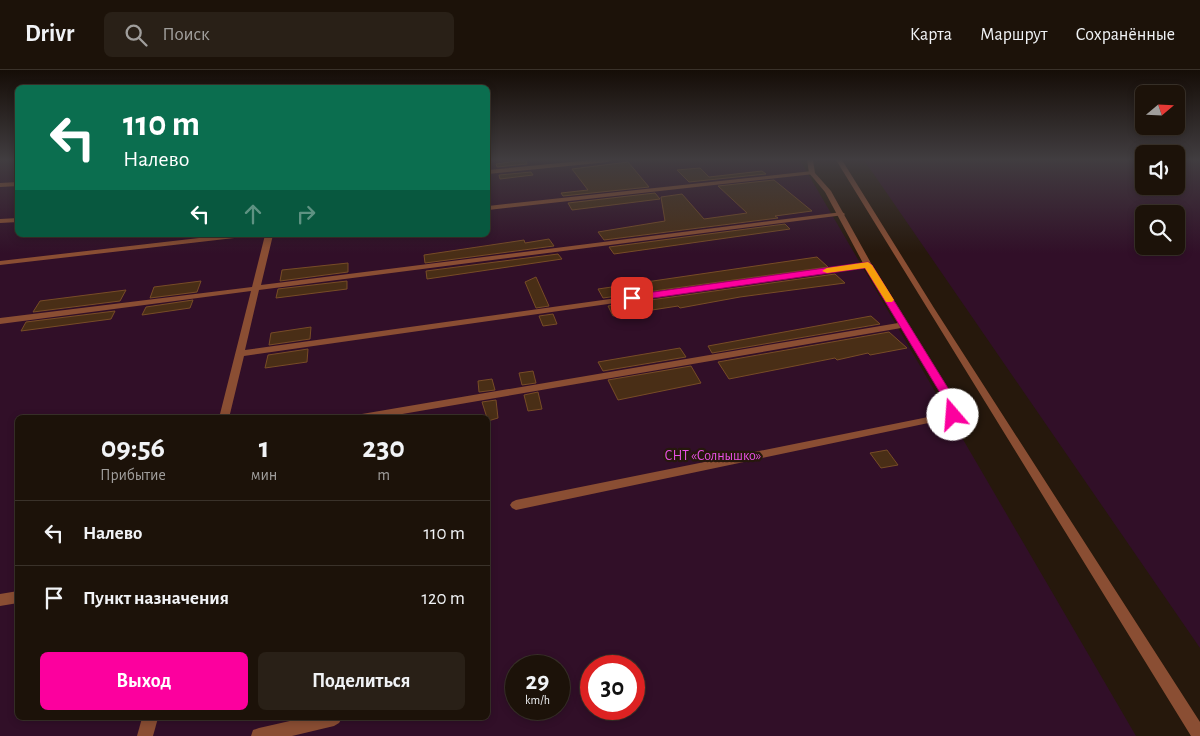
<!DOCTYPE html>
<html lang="ru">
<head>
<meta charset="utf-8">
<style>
  :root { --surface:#1c1209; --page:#292017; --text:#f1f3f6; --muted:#a09e9c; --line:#3a322a; --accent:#fc009e }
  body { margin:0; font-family:"Alegreya Sans",sans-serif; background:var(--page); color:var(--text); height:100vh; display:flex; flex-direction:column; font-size:19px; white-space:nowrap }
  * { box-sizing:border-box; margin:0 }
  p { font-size:16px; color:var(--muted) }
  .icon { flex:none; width:28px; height:28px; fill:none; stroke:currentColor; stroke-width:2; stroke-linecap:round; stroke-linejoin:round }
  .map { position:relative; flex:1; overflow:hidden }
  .details { position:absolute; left:15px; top:345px; width:475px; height:305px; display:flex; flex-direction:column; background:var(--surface); border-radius:8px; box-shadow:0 2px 8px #0003,0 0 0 1px var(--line) }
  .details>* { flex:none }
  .top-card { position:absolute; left:15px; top:15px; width:475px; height:152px; border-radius:8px; box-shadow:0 2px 8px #0003,0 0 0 1px var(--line); background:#0b6e4f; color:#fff; overflow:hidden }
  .needle { width:32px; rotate:71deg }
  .controls { position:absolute; left:1135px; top:15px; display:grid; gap:10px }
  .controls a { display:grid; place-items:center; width:50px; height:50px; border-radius:8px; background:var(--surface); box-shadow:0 2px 8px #0003,0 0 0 1px var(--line); font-size:25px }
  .speed { position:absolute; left:505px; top:585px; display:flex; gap:10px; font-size:25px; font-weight:700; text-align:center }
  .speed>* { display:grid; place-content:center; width:65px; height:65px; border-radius:50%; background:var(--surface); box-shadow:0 2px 8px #0003,0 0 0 1px var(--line); line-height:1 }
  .speed small { font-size:12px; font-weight:400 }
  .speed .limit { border:8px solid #d22; background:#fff; color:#111 }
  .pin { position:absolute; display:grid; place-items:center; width:42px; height:42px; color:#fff; margin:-21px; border-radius:10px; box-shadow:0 2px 8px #0006 }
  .me { position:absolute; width:55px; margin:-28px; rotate:342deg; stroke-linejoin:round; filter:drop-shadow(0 0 4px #0008) }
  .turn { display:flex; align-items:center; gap:18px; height:105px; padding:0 25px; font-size:22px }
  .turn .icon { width:65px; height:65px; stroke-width:2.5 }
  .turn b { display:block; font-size:35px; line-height:42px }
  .lanes { display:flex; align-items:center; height:48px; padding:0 25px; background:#0003; justify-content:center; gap:25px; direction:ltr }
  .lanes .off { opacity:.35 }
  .eta { display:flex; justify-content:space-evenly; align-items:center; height:85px; text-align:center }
  .eta b { font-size:30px; font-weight:600; line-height:35px }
  .action { display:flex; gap:10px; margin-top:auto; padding:10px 25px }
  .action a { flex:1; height:58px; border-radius:8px; background:var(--accent); color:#fff; font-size:20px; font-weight:600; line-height:58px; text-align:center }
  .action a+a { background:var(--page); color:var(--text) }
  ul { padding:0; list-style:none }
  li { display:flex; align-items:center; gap:15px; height:65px; padding:0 25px; border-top:1px solid var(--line) }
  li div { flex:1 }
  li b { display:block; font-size:19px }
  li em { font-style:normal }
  header { display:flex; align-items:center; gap:30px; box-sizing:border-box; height:70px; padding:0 25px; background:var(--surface); border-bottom:1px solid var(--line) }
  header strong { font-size:24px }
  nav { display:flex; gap:28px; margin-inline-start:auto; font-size:18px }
  .search { width:350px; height:45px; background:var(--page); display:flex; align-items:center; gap:12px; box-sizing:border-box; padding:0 18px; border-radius:8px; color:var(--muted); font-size:19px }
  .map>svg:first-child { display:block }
</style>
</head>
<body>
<header>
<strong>Drivr</strong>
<div class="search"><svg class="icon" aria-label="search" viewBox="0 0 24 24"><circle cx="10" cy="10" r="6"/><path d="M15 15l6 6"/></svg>Поиск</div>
<nav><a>Карта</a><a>Маршрут</a><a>Сохранённые</a></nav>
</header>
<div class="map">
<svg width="1200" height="666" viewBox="0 0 1200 666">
  <rect width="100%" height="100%" fill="#26180c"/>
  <g fill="#310f28" fill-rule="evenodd">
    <path d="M0,90H17L18,165H488V90H800L1136,666H0ZM18,348H488V648H18ZM516,596H559V639H516ZM591,596H634V639H591Z"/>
    <path d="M864,90H1144V116H1176V90H1200V578ZM1144,144H1176V176H1144Z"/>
  </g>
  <g fill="#492e16" stroke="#774c26">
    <polygon points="517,91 526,91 527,94 497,97 496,94"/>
    <polygon points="628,92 649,117 563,126 561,123 588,120 572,99"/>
    <polygon points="700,98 709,107 762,101 766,104 689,112 677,100"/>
    <polygon points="531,102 533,105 500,109 499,105"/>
    <polygon points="774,110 812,141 775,146 778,148 604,170 598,162 665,151 661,127 682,124 704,149 747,143 718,116"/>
    <polygon points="655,123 660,129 572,140 568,133"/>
    <polygon points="785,154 790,159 614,184 609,177"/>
    <polygon points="549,169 554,176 425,193 424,185 511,172 524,170 525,173"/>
    <polygon points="558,184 562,189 427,209 426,201"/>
    <polygon points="817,187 828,197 603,228 598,219"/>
    <polygon points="348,193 348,202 280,211 282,200"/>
    <polygon points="835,204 845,213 740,227 680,238 678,236 613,246 608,236"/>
    <polygon points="536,207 549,236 536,238 525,212"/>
    <polygon points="201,211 197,222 150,228 154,217"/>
    <polygon points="347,211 347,219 276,228 278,219"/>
    <polygon points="126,220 120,231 33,242 40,231"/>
    <polygon points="193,230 190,238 142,245 146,237"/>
    <polygon points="115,241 111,249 21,261 26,252"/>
    <polygon points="553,244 557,254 543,256 539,246"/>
    <polygon points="871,246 880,254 712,283 708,276"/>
    <polygon points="311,257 310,269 269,275 271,263"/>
    <polygon points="889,262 907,278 870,285 868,283 837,290 835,288 729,309 718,292"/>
    <polygon points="680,278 686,287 603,301 598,292"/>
    <polygon points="308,279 307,292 265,298 268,285"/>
    <polygon points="691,296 701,313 618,330 608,310"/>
    <polygon points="533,301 536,313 522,315 519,303"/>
    <polygon points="492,309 495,320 479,322 478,311"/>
    <polygon points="538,322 542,339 528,341 524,325"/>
    <polygon points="496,330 498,348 488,351 482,332"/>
    <polygon points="887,380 898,395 881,398 870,383"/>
  </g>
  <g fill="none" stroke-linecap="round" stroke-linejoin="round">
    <g fill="#8a4e33" fill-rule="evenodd">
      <polygon points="592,90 611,90 608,92 488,104 488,100"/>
      <polygon points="812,101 814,102 814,104 488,140 488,136"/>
      <polygon points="18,112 18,116 0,117 0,113"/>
      <polygon points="842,142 845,144 844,145 259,220 245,280 868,193 872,195 868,197 244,286 229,348 219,348 251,221 0,254 0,248 252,217 265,165 273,165 261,215"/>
      <polygon points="18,148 18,152 0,153 0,149"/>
      <polygon points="225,165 247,165 243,167 0,195 0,191"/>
      <polygon points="904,252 908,255 907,257 379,348 351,348 356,345"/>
      <polygon points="18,521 18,533 0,536 0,524"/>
      <polygon points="142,648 158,648 153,666 137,666"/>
      <polygon points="303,648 342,648 339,653 334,656 292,666 251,666 253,660 259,658"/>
    </g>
    <g fill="#8a4e33" fill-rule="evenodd">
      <polygon points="807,90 813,90 815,103 831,121 872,195 959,336 957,347 516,440 512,438 510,435 512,432 516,430 948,343 949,336 864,195 825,122 809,103"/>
      <polygon points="836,90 842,90 934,238 1200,652 1200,666 1191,666"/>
    </g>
  </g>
  <linearGradient id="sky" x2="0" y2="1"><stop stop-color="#150d07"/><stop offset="0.49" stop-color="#413d40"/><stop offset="1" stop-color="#413d40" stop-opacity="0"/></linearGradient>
  <rect width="1200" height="183" fill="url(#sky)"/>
  <polygon fill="#fc009e" stroke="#a40067" points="868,192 872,195 959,336 957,348 949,348 948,336 865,198 632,231 628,228 632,225"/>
  <polygon fill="#f59e0b" points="868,192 872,195 894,230 892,232 886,232 865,198 827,203 822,201 827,198"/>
  <g text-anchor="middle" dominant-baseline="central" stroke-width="4.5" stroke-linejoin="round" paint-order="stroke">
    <g font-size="14" fill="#eb51e7" stroke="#26180c">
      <text x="713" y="386">СНТ «Солнышко»</text>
    </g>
  </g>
</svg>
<div class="controls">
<a><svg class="needle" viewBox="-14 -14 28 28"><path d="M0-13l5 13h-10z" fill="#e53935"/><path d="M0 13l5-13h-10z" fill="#a09e9c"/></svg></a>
<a><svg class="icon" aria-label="sound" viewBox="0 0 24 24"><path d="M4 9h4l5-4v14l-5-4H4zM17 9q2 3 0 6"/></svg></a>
<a><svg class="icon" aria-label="search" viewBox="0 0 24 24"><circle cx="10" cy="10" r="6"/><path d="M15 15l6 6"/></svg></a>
</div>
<div class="speed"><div>29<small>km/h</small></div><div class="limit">30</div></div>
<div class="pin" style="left:632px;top:228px;background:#d93025"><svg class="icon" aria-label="arrive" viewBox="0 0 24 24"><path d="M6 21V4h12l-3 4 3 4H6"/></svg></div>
<svg class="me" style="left:953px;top:345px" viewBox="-20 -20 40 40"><circle r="19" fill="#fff"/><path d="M0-13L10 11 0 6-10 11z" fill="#fc009e"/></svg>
<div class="top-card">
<div class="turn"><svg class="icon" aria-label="left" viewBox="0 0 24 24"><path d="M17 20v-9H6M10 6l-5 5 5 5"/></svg><div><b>110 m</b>Налево</div></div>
<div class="lanes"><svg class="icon" aria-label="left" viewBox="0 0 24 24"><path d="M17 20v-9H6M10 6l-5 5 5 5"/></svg><svg class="icon off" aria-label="ahead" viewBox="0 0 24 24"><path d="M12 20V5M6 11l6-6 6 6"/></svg><svg class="icon off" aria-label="right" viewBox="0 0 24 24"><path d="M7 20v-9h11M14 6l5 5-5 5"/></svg></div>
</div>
<section class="details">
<div class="eta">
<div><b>09:56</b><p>Прибытие</p></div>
<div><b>1</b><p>мин</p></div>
<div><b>230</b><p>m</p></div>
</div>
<ul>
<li><svg class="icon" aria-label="left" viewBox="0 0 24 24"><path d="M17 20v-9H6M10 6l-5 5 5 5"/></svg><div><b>Налево</b></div><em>110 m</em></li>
<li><svg class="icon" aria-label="arrive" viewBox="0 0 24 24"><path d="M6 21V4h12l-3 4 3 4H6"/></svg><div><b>Пункт назначения</b></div><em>120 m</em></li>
</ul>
<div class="action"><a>Выход</a><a>Поделиться</a></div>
</section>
</div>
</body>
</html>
